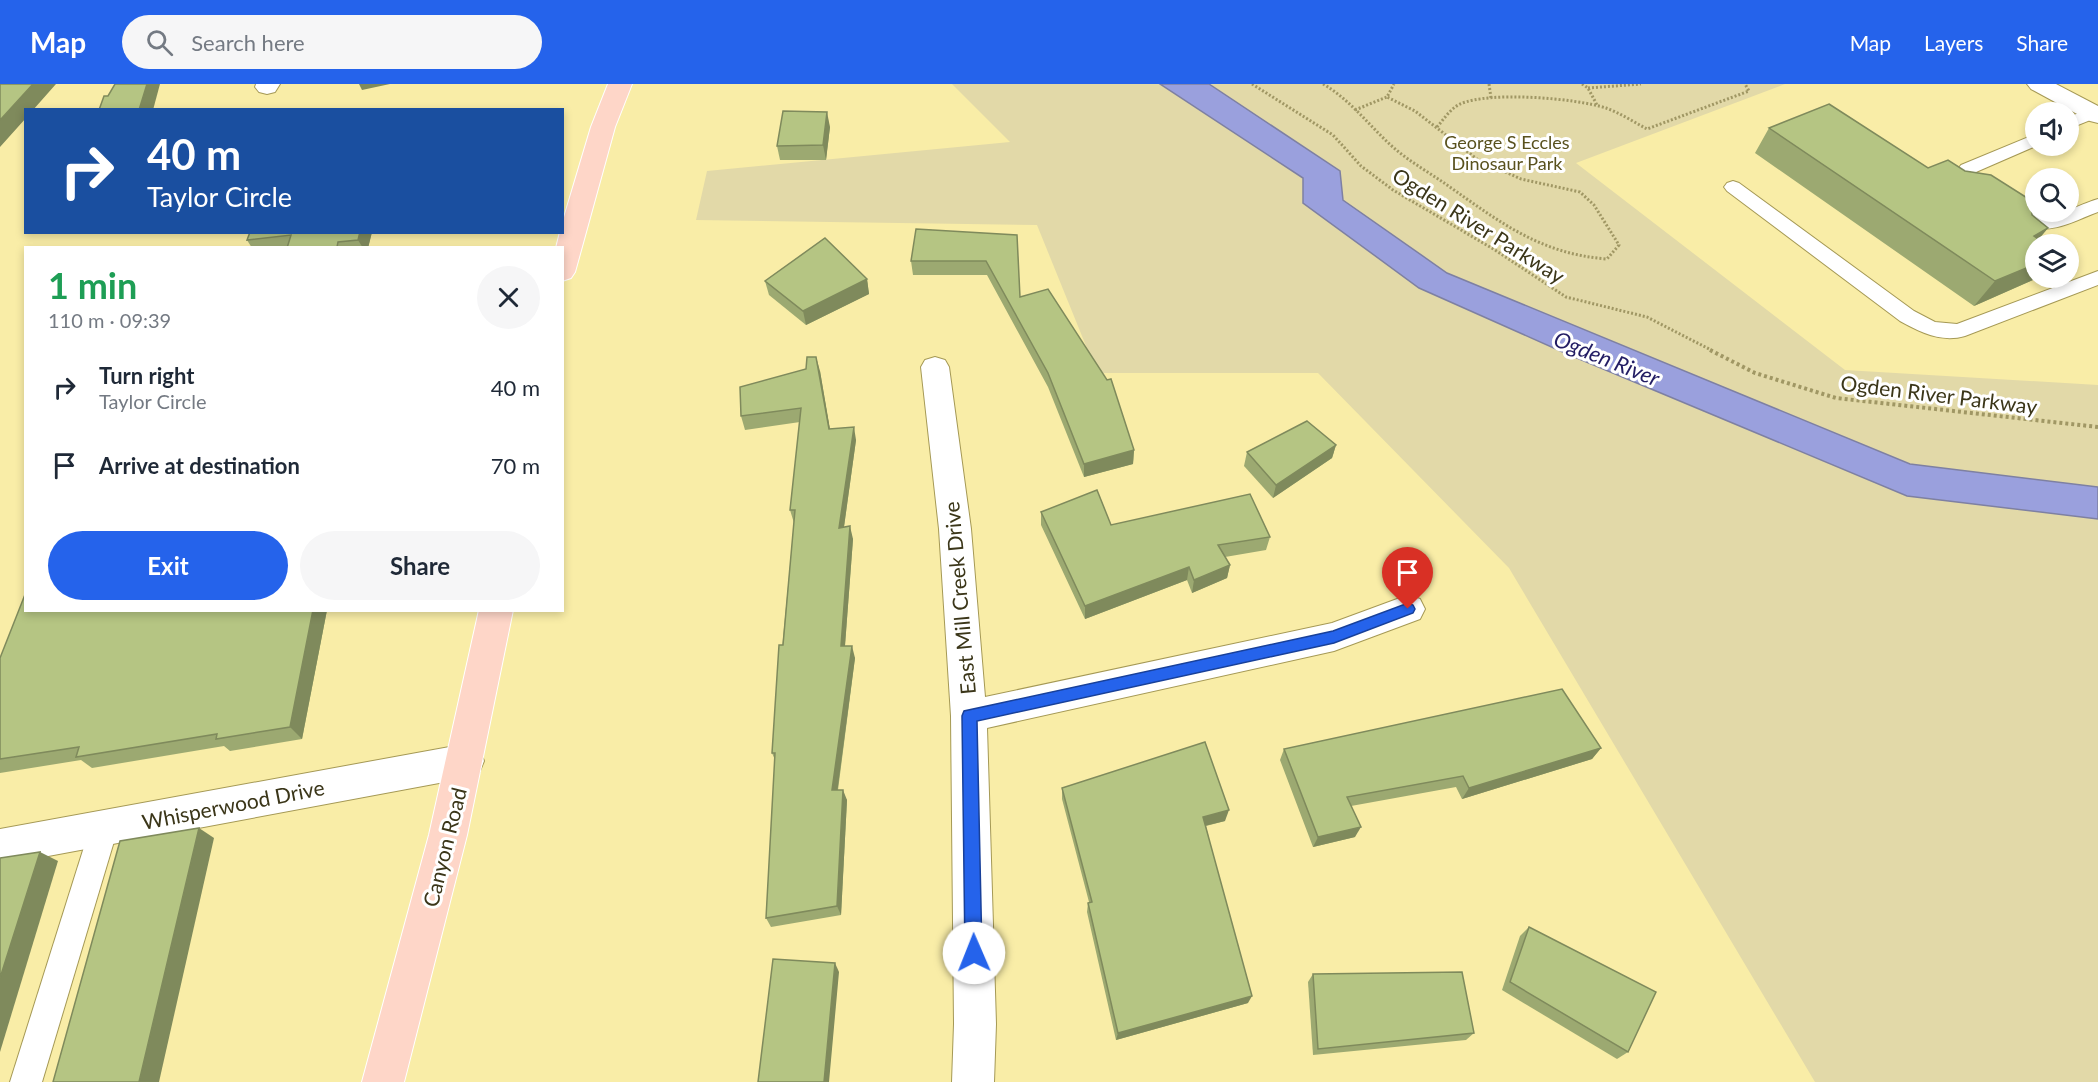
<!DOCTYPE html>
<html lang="en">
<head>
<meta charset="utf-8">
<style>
  :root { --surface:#fff; --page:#f6f6f7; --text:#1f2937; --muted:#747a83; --accent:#2563eb }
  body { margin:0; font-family:Lato,sans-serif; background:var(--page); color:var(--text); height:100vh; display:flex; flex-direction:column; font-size:22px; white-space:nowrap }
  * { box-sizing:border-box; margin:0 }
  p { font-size:20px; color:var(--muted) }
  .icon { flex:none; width:33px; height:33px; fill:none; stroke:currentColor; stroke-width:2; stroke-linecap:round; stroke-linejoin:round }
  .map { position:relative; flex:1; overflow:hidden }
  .details { position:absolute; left:24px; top:162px; width:540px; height:366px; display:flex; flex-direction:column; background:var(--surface); border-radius:0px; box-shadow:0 3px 9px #0003 }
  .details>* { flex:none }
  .hud { position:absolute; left:24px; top:24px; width:540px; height:126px; border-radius:0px; box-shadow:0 3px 9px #0003; background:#1a4fa0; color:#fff; overflow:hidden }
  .tools { position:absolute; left:2025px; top:18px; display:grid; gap:12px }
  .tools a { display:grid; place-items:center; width:54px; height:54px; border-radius:50%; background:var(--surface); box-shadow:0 3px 9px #0003; font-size:30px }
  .pin { position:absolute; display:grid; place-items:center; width:51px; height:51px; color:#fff; margin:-62px -26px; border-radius:50% 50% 50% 0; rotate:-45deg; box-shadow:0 0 6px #0007 }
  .pin .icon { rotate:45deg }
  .me { position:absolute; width:66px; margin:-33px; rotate:359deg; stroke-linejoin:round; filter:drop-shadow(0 0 4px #0008) }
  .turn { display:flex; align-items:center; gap:21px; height:126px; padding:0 24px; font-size:27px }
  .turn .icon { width:78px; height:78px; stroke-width:2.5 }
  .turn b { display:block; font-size:42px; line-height:51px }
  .round { display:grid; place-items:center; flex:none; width:63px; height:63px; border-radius:32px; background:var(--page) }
  .summary { display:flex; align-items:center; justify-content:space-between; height:102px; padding:0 24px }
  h1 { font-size:36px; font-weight:700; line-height:45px; color:#1e9e55 }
  .action { display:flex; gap:12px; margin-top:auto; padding:12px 24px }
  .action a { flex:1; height:69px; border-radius:36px; background:var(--accent); color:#fff; font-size:24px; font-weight:700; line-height:69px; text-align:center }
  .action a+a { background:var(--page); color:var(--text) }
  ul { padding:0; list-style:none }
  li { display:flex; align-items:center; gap:18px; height:78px; padding:0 24px }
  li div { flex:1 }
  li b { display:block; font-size:22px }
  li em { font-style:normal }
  header { display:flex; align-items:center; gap:36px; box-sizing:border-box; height:84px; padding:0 30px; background:var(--accent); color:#fff }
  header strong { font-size:28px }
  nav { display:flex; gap:33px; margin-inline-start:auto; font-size:21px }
  .search { width:420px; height:54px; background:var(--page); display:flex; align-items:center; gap:15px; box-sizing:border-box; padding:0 21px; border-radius:33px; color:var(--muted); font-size:22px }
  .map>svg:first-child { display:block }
</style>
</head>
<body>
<header>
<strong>Map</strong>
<div class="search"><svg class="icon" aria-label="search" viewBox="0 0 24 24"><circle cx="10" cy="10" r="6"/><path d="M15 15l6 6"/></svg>Search here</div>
<nav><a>Map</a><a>Layers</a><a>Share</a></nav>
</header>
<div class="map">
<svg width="2098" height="998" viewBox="0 0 2098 998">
  <rect width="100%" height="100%" fill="#f9eda7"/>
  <g fill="#e2d9a8">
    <polygon points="952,0 1160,0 1304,94 1419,204 1565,269 1907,412 2098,435 2098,998 1815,998 1509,484 1318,289 1097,289 1037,141 696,136 707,87 1010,58"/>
    <polygon points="1209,0 1785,0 1576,79 1845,286 2098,301 2098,403 1910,380 1447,189 1343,115"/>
  </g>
  <polygon fill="#9aa0dd" stroke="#7e80a2" stroke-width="1.5" points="1160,0 1209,0 1340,87 1343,116 1447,189 1910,380 2098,403 2098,435 1907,412 1565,269 1419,204 1303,119 1303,94"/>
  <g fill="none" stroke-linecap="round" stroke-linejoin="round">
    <defs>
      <g id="service">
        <polygon points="2093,24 2098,25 2098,33 2068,45 2068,33"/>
        <path d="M2036,50V62L1976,88L1977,91L2040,133C2061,133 2077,121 2098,115V128C2076,136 2053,150 2029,143L1959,93L1958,85L1961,81Z"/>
        <path d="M1733,97L1739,99L1914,227L1935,238L1957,240L2098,187V201L1965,252C1941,259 1920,248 1900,237L1727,107L1724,103L1727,99Z"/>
        <polygon points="104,731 114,735 118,744 42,998 10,998 90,744 94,735"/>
      </g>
      <g id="minor">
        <polygon points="256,0 280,0 275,8 267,10 259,8 255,3"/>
        <polygon points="2027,0 2056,0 2098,22 2098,39 2090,37 2031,5"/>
        <polygon points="935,273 945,276 949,283 971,445 985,613 1332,539 1408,511 1420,515 1425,525 1420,535 1334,567 987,644 996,940 994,998 952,998 954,940 951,632 939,445 921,283 925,276"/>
        <polygon points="466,660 479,665 484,677 479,689 466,694 0,781 0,745"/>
      </g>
      <g id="primary">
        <polygon points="608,0 632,0 615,43 575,188 571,194 562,197 562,164 556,164 560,148 562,148 562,140 591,43"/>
        <polygon points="479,526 513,526 467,751 404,998 362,998 429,751"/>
      </g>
    </defs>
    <use href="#service" stroke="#a59955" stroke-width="2"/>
    <use href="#minor" stroke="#a59955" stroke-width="2"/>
    <use href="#primary" stroke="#fff" stroke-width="2"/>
    <g stroke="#a09764" stroke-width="3" stroke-dasharray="2 2" stroke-linecap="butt">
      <polyline points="1252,0 1333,51 1361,82 1393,106 1495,166 1566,213 1647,233 1713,267"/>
      <path d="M1323,0C1351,16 1370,43 1394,64C1410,78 1430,89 1447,101C1500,138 1540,170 1607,175L1619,161L1594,121L1580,108L1521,95L1477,75L1415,27L1387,13"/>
      <polyline points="1489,0 1491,14"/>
      <polyline points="1582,0 1588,4 1597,21"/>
      <polyline points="1588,4 1641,0"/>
      <polyline points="1355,26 1387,13 1394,0"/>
      <path d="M1437,43C1444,35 1450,25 1460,20C1490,7 1574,14 1606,24C1620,29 1634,38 1647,45L1749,7L1745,0"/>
    </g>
    <polyline stroke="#a09764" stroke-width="4" stroke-dasharray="3 3" stroke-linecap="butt" points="1710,266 1755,289 1836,314 2098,343"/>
    <use href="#service" fill="#fff" fill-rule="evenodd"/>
    <use href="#minor" fill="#fff" fill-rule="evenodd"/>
    <use href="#primary" fill="#fed6c8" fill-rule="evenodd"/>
  </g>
  <g fill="#9ca971">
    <polygon points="830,43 826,76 780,76 777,62"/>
    <polygon points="1769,44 1928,84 2032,131 2048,144 2038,156 2036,194 2035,195 1974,222 1755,69"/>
    <polygon points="250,148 372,148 368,164 252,164 247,156"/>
    <polygon points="1017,151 1020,213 1134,366 1133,380 1084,393 1048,303 987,191 913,191 911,177"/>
    <polygon points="867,195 869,210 806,241 769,211 765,197"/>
    <polygon points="820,287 830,345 856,356 844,443 853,455 845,562 855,574 838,706 847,716 841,831 771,843 766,834 775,676 772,669 794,439 790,426 800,338 745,346 741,332"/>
    <polygon points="1336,361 1332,374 1273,414 1244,382 1247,368"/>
    <polygon points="1041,428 1111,441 1270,453 1266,466 1225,473 1230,481 1227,494 1192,509 1187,496 1085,535 1041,441"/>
    <polygon points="327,526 302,655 230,667 224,662 92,684 81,676 0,689 0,574"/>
    <polygon points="1601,664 1592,675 1462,715 1456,703 1351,722 1355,753 1313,763 1280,676 1284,665"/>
    <polygon points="1062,704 1225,737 1206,742 1248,919 1116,956 1087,828 1088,819 1089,818 1062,715"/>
    <polygon points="1529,843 1628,968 1617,975 1502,906 1520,852"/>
    <polygon points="1313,890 1474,949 1466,956 1313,971 1308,898"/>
  </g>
  <g fill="#7f8a5c">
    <polygon points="33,0 56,0 33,26 26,26 26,34 0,63 0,36"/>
    <polygon points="147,0 160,0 153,26 139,26"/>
    <polygon points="359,0 390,0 362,6"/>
    <polygon points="827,28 830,43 826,76 823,61"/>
    <polygon points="2048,144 2027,169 2034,152"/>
    <polygon points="360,148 372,148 368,164 363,164 358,156"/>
    <polygon points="2036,180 2036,194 2035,195 1974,222 1995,197"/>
    <polygon points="867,195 869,210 806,241 803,227"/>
    <polygon points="816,273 820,287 832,358 829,345"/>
    <polygon points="854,343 856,356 842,457 839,444"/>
    <polygon points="1336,361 1332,374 1273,414 1276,401"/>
    <polygon points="1134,366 1133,380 1084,393 1084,380"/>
    <polygon points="850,442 853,455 844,574 841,562"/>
    <polygon points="1230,481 1227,494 1192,509 1194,496"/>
    <polygon points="1189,483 1187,496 1085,535 1085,522"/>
    <polygon points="313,526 327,526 302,655 290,643"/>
    <polygon points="852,562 855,574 836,717 832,706"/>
    <polygon points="1601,664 1592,675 1462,715 1469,704"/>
    <polygon points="843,706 847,716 841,831 837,822"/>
    <polygon points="1229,726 1225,737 1200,743 1203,733"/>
    <polygon points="1361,743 1355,753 1313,763 1318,753"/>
    <polygon points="199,744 214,754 159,998 139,998"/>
    <polygon points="40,768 58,777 0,968 0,894"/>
    <polygon points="835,879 839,888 829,998 824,998"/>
    <polygon points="1252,912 1248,919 1116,956 1118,949"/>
  </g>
  <g fill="#b5c583" stroke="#7f8a5c" stroke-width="1.5">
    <polygon points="0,0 33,0 0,36"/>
    <polygon points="115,0 147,0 139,26 99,26 104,12 108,12"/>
    <polygon points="1829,20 1928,84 1948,76 1965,87 1991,91 2032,117 2032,131 2048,144 2034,152 2045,160 2036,160 2036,180 1995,197 1769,44"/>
    <polygon points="783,27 827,28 823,61 777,62"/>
    <polygon points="916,145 1017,151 1020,213 1048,205 1107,296 1111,295 1134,366 1084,380 1048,289 986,177 911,177"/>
    <polygon points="250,148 360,148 358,156 338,158 337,163 335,164 287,164 291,151 247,156"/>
    <polygon points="825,154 867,195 803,227 765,197"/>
    <polygon points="807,273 816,273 829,345 854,343 839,444 850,442 841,562 852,562 832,706 843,706 837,822 766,834 775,669 772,669 779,561 783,561 795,426 790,426 801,324 741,332 740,303 806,285"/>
    <polygon points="1307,337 1336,361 1276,401 1247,368"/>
    <polygon points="1097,406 1111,441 1250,410 1270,453 1218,461 1230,481 1194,496 1189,483 1085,522 1041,428"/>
    <polygon points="26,508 26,526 313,526 290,643 216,655 217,650 76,673 79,663 0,675 0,574"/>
    <polygon points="1562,605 1601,664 1469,704 1463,692 1347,713 1361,743 1318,753 1284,665"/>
    <polygon points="1205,658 1229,726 1203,733 1252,912 1118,949 1088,819 1092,818 1062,704"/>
    <polygon points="199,744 139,998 53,998 120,757"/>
    <polygon points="40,768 0,894 0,774"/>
    <polygon points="1529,843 1656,908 1628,968 1510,898"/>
    <polygon points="773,875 835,879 824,998 758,998"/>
    <polygon points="1462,888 1474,949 1318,965 1313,890"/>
  </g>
  <polygon fill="#2563eb" stroke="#184099" stroke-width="1.5" points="1408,519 1413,521 1415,525 1413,529 1334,559 977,637 982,869 980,875 974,877 968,875 965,869 962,632 964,627 1333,547"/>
  <g text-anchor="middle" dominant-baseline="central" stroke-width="6" stroke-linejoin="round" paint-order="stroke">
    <g font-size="18" fill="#59511d" stroke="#fff">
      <text x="1507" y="58">George S Eccles<tspan x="1507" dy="21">Dinosaur Park</tspan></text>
    </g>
    <g font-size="21" fill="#3b3619" stroke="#fff">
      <text transform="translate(1479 141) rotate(32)">Ogden River Parkway</text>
      <text transform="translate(1939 310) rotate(7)">Ogden River Parkway</text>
      <text transform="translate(959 514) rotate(-95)">East Mill Creek Drive</text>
      <text transform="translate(233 720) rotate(-11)">Whisperwood Drive</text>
      <text transform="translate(444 763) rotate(-76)">Canyon Road</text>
    </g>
    <g font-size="22" font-style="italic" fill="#221c63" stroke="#fff">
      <text transform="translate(1607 274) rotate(22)">Ogden River</text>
    </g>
  </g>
</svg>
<div class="tools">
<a><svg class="icon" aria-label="sound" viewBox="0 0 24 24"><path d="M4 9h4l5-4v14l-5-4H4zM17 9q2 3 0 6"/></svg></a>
<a><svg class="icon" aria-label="search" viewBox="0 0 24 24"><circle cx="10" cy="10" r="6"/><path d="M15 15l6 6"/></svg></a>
<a><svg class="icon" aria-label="layers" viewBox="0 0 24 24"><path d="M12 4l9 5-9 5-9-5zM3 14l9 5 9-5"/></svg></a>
</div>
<div class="pin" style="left:1408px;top:525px;background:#d93025"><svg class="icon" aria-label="arrive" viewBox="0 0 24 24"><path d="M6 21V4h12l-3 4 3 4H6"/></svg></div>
<svg class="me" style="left:974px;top:869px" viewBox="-20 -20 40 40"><circle r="19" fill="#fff"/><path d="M0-13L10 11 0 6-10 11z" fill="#2563eb"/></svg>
<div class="hud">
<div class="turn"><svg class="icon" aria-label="right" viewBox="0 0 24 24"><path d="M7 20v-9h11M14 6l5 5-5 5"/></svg><div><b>40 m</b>Taylor Circle</div></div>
</div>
<section class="details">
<div class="summary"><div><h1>1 min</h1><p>110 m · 09:39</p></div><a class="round"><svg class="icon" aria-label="close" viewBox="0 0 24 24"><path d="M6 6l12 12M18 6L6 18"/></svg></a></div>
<ul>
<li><svg class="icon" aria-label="right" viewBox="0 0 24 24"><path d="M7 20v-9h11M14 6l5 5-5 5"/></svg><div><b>Turn right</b><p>Taylor Circle</p></div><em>40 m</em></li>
<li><svg class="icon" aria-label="arrive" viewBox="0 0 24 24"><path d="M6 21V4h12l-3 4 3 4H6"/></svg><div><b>Arrive at destination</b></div><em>70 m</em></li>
</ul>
<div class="action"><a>Exit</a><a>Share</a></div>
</section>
</div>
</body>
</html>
